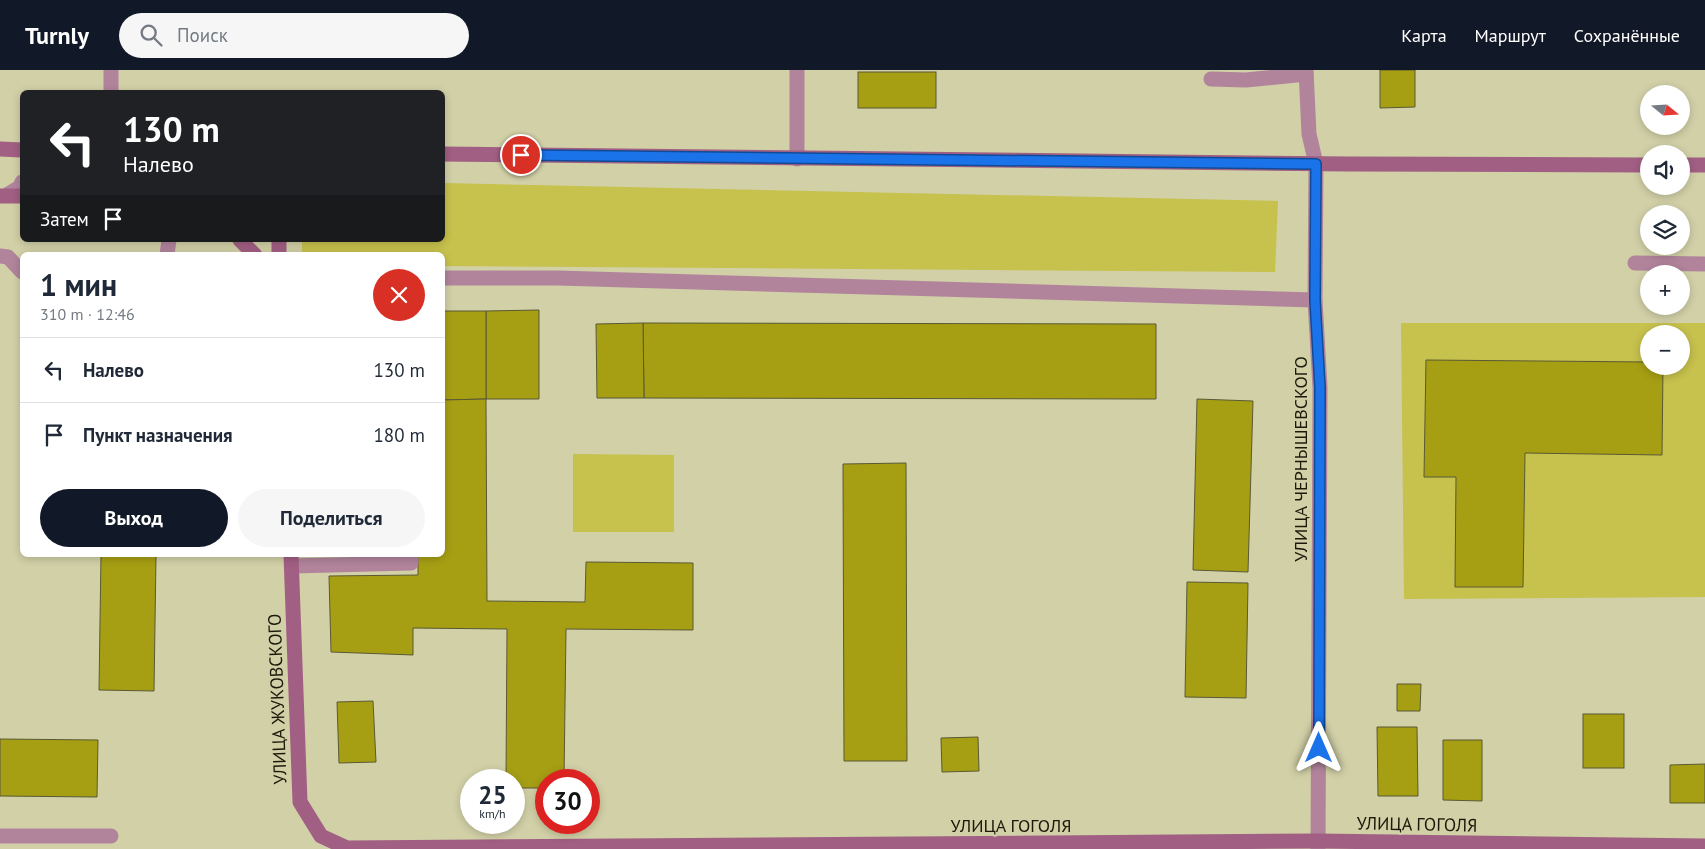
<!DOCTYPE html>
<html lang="ru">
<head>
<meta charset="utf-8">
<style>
  :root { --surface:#fff; --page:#f6f6f7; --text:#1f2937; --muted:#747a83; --line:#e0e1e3; --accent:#111827 }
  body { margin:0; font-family:"PT Sans",sans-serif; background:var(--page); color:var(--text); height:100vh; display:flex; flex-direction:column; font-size:19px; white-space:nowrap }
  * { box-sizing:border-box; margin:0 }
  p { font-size:16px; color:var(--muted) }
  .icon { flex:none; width:28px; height:28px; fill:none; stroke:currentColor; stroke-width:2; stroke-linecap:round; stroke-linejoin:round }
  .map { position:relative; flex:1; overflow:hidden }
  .sheet { position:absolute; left:20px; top:182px; width:425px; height:305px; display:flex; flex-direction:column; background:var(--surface); border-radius:8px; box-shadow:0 2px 8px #0003 }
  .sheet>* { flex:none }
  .top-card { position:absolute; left:20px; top:20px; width:425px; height:152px; border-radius:8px; box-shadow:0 2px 8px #0003; background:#202124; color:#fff; overflow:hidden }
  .needle { width:32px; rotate:108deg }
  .controls { position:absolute; left:1640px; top:15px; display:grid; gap:10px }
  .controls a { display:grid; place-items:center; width:50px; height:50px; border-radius:50%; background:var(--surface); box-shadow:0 2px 8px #0003; font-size:25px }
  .speed { position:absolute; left:460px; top:699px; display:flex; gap:10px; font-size:25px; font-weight:700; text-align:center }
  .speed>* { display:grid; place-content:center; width:65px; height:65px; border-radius:50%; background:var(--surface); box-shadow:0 2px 8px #0003; line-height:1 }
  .speed small { font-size:12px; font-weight:400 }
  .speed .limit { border:8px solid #d22; background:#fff; color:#111 }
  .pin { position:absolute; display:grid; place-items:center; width:42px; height:42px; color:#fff; margin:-21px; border:2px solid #fff; border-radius:50%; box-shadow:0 1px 5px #0007 }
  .me { position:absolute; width:55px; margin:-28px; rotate:0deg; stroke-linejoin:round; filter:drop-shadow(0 0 4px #0008) }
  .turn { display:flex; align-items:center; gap:18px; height:105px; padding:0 20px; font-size:22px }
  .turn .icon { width:65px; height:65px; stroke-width:2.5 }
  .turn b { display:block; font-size:35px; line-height:42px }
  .then { display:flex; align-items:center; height:48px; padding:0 20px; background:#0003; gap:10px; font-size:19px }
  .round { display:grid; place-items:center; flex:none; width:52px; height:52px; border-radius:26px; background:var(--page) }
  .head { display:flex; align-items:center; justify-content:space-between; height:85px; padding:0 20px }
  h1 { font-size:30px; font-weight:700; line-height:38px }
  .action { display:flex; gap:10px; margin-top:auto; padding:10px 20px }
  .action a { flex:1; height:58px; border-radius:30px; background:var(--accent); color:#fff; font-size:20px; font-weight:700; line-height:58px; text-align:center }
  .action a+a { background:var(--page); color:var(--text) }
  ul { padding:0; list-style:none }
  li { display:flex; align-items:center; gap:15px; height:65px; padding:0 20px; border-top:1px solid var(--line) }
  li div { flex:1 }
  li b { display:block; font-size:19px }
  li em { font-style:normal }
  header { display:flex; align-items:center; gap:30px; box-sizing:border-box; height:70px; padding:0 25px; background:var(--accent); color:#fff }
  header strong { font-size:24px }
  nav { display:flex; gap:28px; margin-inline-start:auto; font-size:18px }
  .search { width:350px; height:45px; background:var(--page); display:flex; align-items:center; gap:12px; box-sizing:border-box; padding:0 18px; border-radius:28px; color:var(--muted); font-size:19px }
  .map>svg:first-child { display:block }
</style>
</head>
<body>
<header>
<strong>Turnly</strong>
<div class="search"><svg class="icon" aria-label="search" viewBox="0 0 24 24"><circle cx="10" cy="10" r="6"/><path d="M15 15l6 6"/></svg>Поиск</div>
<nav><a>Карта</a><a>Маршрут</a><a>Сохранённые</a></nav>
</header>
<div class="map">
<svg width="1705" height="779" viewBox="0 0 1705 779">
  <rect width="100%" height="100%" fill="#d1d0a7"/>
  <g fill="#c7c14d" fill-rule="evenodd">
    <polygon points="443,113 1278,131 1275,202 443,196 442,185 302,185 302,170 442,170"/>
    <path d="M1401,253H1705V527L1404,529ZM1649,264H1681V296H1649Z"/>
    <polygon points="573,384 674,385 674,462 573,462"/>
  </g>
  <g fill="#a69f14" stroke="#5a5934">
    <polygon points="1380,0 1415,0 1415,37 1380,38"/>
    <rect x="858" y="2" width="78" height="36"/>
    <polygon points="539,240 539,329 486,329 486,241"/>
    <polygon points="442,241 486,241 486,329 442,330"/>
    <polygon points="643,253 1156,254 1156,329 644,328"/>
    <polygon points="643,253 644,328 597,328 596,254"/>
    <polygon points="1426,290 1649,292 1649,296 1663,296 1662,385 1525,383 1523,517 1455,517 1456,407 1424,407"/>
    <polygon points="486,329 487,531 585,532 586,492 693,493 693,560 566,559 564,710 546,710 546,718 514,718 514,710 506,710 507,559 413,558 413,585 331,582 329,506 418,505 418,485 442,485 442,330"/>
    <polygon points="1197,329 1253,331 1248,502 1193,500"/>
    <polygon points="906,393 907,691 844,691 843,394"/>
    <polygon points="101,485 156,485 154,621 99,620"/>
    <polygon points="1187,512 1248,513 1246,628 1185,627"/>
    <polygon points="1397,614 1421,614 1420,641 1397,641"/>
    <polygon points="373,631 376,692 339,693 337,632"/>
    <rect x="1583" y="644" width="41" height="54"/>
    <polygon points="1377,657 1417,657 1418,726 1378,726"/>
    <polygon points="978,667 979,701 942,702 941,668"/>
    <polygon points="0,669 98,670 97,727 0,726"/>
    <polygon points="1443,670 1482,670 1482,731 1443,730"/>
    <polygon points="1705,694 1705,733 1670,733 1670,695"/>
  </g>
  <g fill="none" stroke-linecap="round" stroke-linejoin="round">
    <g stroke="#b1849c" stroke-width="15">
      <polyline points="111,0 111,22"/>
      <polyline points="1211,9 1246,10 1306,4"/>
      <polyline points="797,89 797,0"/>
      <polyline points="7,125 20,117 22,112"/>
      <polyline points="167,185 169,170"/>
      <polyline points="0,186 8,187 22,202"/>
      <polyline points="1635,193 1705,194"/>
      <polyline points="442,208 558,208 1315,230"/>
      <polyline points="292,496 411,493 411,485"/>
      <polyline points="0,766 111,766"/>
    </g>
    <polyline stroke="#b1849c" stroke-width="15" points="1306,0 1309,64 1316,94 1315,230 1320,318 1318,779"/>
    <g stroke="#a15f83" stroke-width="15">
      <polyline points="0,79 22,80"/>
      <polyline points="442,84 1349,94 1649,95"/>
      <polyline points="1681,95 1705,95"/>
      <polyline points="0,126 22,126"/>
      <polyline points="240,170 255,185"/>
      <polyline points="279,170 279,185"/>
      <polyline points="291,485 300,732 321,766 347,778 1318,771 1705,776"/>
    </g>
  </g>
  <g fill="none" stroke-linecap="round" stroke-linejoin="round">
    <defs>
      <polyline id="route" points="521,85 1316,94 1315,230 1320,318 1319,678"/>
    </defs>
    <use href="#route" stroke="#114b97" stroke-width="12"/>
    <use href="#route" stroke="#1a73e8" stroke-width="9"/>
  </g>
  <g text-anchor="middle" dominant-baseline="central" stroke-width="4.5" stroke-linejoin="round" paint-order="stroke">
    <g font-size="18" fill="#1a190a" stroke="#d1d0a7">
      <text transform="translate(1300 389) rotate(-90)">УЛИЦА ЧЕРНЫШЕВСКОГО</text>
      <text transform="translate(277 629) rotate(-92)">УЛИЦА ЖУКОВСКОГО</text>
      <text transform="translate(1417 754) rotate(1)">УЛИЦА ГОГОЛЯ</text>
      <text x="1011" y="755">УЛИЦА ГОГОЛЯ</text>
    </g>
  </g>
</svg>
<div class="controls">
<a><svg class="needle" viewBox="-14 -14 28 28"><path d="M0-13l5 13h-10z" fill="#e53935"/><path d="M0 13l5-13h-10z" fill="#747a83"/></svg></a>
<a><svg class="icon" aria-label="sound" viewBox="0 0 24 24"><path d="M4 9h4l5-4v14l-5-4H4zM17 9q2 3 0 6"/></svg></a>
<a><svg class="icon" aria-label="layers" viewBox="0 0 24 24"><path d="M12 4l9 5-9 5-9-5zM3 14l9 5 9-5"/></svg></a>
<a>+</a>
<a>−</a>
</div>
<div class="speed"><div>25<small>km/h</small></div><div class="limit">30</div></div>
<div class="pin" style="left:521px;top:85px;background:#d93025"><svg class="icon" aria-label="arrive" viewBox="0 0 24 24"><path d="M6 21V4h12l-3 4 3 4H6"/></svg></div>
<svg class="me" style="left:1319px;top:678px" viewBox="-20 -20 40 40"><path d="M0-17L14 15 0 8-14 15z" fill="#1a73e8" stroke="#fff" stroke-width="4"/></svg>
<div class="top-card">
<div class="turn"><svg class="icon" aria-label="left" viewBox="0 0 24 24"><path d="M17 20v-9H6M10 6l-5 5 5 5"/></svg><div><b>130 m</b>Налево</div></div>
<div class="then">Затем<svg class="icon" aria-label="arrive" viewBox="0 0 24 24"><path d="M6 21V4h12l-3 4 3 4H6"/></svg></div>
</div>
<section class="sheet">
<div class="head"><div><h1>1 мин</h1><p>310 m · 12:46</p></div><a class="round" style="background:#d93025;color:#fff"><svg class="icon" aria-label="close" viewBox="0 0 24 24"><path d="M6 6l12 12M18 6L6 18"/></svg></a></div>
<ul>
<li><svg class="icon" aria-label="left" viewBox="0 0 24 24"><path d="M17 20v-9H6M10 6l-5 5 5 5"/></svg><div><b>Налево</b></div><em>130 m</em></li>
<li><svg class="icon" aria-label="arrive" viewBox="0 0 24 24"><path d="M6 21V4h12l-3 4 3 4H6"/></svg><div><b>Пункт назначения</b></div><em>180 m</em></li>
</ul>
<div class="action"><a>Выход</a><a>Поделиться</a></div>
</section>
</div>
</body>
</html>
